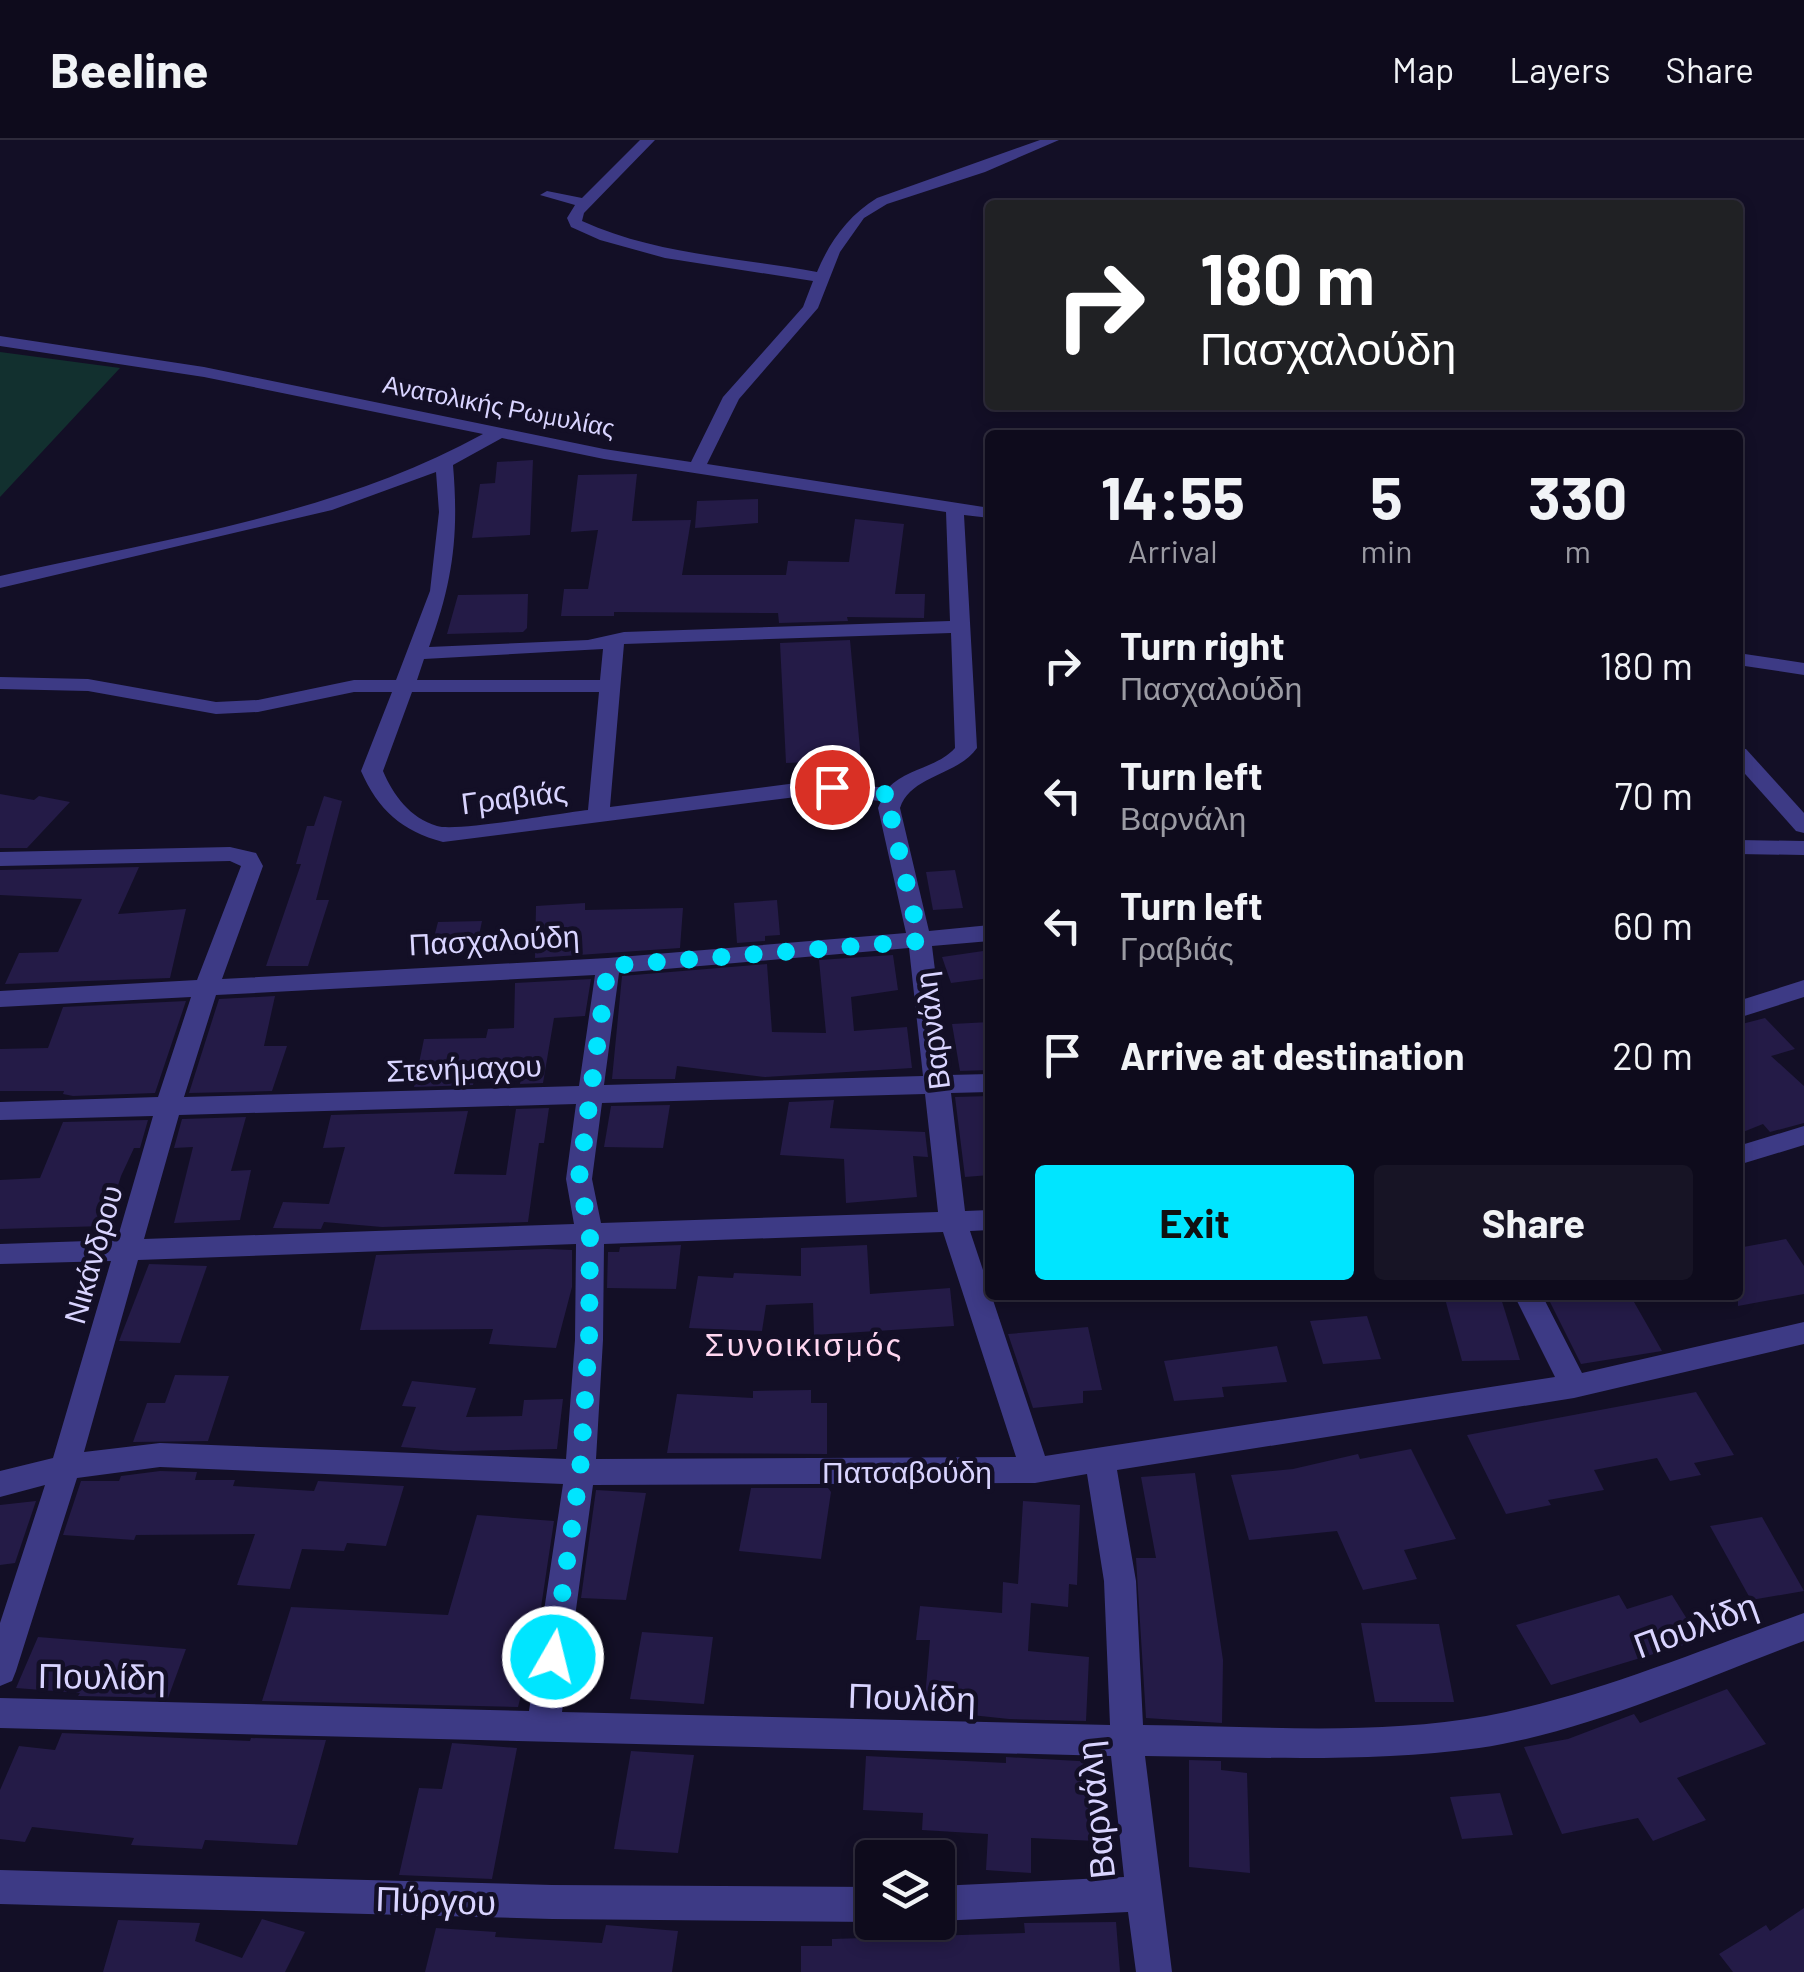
<!DOCTYPE html>
<html lang="en">
<head>
<meta charset="utf-8">
<style>
  :root { --surface:#0e0b1c; --page:#171425; --text:#f1f3f6; --muted:#9b9ba3; --line:#2e2b3b; --accent:#00e5ff }
  body { margin:0; font-family:Barlow,sans-serif; background:var(--page); color:var(--text); height:100vh; display:flex; flex-direction:column; font-size:38px; white-space:nowrap }
  * { box-sizing:border-box; margin:0 }
  p { font-size:32px; color:var(--muted) }
  .icon { flex:none; width:55px; height:55px; fill:none; stroke:currentColor; stroke-width:2; stroke-linecap:round; stroke-linejoin:round }
  .map { position:relative; flex:1; overflow:hidden }
  .panel { position:absolute; left:985px; top:290px; width:758px; height:870px; display:flex; flex-direction:column; background:var(--surface); border-radius:10px; box-shadow:0 5px 15px #0003,0 0 0 2px var(--line) }
  .panel>* { flex:none }
  .guide { position:absolute; left:985px; top:60px; width:758px; height:210px; border-radius:10px; box-shadow:0 5px 15px #0003,0 0 0 2px var(--line); background:#202124; color:#fff; overflow:hidden }
  .fabs { position:absolute; left:855px; top:1700px; display:grid; gap:20px }
  .fabs a { display:grid; place-items:center; width:100px; height:100px; border-radius:10px; background:var(--surface); box-shadow:0 5px 15px #0003,0 0 0 2px var(--line); font-size:50px }
  .pin { position:absolute; display:grid; place-items:center; width:85px; height:85px; color:#fff; margin:-42px; border:5px solid #fff; border-radius:50%; box-shadow:0 2px 10px #0007 }
  .me { position:absolute; width:110px; margin:-55px; rotate:8deg; stroke-linejoin:round; filter:drop-shadow(0 0 8px #0008) }
  .turn { display:flex; align-items:center; gap:35px; height:210px; padding:0 50px; font-size:45px }
  .turn .icon { width:130px; height:130px; stroke-width:2.5 }
  .turn b { display:block; font-size:70px; line-height:85px }
  .eta { display:flex; justify-content:space-evenly; align-items:center; height:170px; text-align:center }
  .eta b { font-size:60px; font-weight:700; line-height:70px }
  .action { display:flex; gap:20px; margin-top:auto; padding:20px 50px }
  .action a { flex:1; height:115px; border-radius:10px; background:var(--accent); color:#111; font-size:40px; font-weight:700; line-height:115px; text-align:center }
  .action a+a { background:var(--page); color:var(--text) }
  ul { padding:0; list-style:none }
  li { display:flex; align-items:center; gap:30px; height:130px; padding:0 50px }
  li div { flex:1 }
  li b { display:block; font-size:38px }
  li em { font-style:normal }
  header { display:flex; align-items:center; gap:60px; box-sizing:border-box; height:140px; padding:0 50px; background:var(--surface); border-bottom:2px solid var(--line) }
  header strong { font-size:48px }
  nav { display:flex; gap:55px; margin-inline-start:auto; font-size:35px }
  .map>svg:first-child { display:block }
</style>
</head>
<body>
<header>
<strong>Beeline</strong>
<nav><a>Map</a><a>Layers</a><a>Share</a></nav>
</header>
<div class="map">
<svg width="1804" height="1832" viewBox="0 0 1804 1832">
  <rect width="100%" height="100%" fill="#130f26"/>
  <polygon fill="#12302f" points="0,212 120,228 0,357"/>
  <g fill="#241b47">
    <polygon points="533,320 530,395 472,398 480,344 495,343 497,322"/>
    <polygon points="637,334 632,381 691,380 682,435 786,435 788,421 849,422 855,379 904,384 895,454 925,454 924,478 847,477 848,481 779,483 778,473 614,472 614,476 561,476 564,449 588,449 598,390 571,392 578,335"/>
    <polygon points="758,359 758,383 695,388 697,361"/>
    <polygon points="528,454 527,488 523,492 447,494 458,455"/>
    <polygon points="850,500 861,620 786,623 780,503"/>
    <polygon points="0,654 34,660 39,656 70,662 27,708 0,708"/>
    <polygon points="324,656 342,661 316,760 329,760 308,826 266,826 301,724 296,724 307,686 314,686"/>
    <polygon points="139,727 118,774 186,769 170,838 5,844 19,813 58,812 82,759 0,755 0,730"/>
    <polygon points="955,730 963,768 933,770 926,732"/>
    <polygon points="777,760 780,795 765,796 765,801 737,803 734,763"/>
    <polygon points="585,763 585,770 683,768 680,808 535,818 536,766"/>
    <polygon points="482,781 477,805 432,805 438,782"/>
    <polygon points="990,810 990,838 951,843 942,817"/>
    <polygon points="893,815 898,850 851,857 854,891 907,887 912,928 765,937 677,926 675,939 612,939 622,836 767,824 772,892 826,893 819,820"/>
    <polygon points="591,839 585,876 554,878 543,943 520,944 523,924 477,925 473,945 414,947 424,899 486,898 488,889 514,888 515,843"/>
    <polygon points="275,856 264,906 287,906 272,951 189,953 219,859"/>
    <polygon points="186,861 155,953 73,956 63,954 64,951 0,951 0,909 48,908 63,867"/>
    <polygon points="1765,878 1795,909 1771,916 1804,946 1804,983 1770,992 1763,984 1738,994 1738,885"/>
    <polygon points="990,882 990,930 960,931 952,884"/>
    <polygon points="990,956 990,1035 965,1037 955,957"/>
    <polygon points="834,960 830,988 925,992 928,1017 913,1016 917,1057 846,1063 844,1019 780,1015 789,962"/>
    <polygon points="670,965 663,1008 604,1007 611,966"/>
    <polygon points="549,968 544,1003 539,1003 528,1082 382,1087 324,1082 321,1089 273,1088 283,1062 329,1064 345,1007 323,1008 331,975 468,971 454,1034 506,1035 516,969"/>
    <polygon points="246,977 231,1031 251,1030 240,1080 174,1083 193,1007 174,1008 182,979"/>
    <polygon points="148,980 140,1008 134,1008 121,1036 105,1086 0,1089 0,1040 40,1038 63,982"/>
    <polygon points="1786,1099 1804,1126 1804,1154 1738,1166 1738,1108"/>
    <polygon points="681,1105 676,1149 607,1148 608,1112 619,1112 620,1107"/>
    <polygon points="867,1105 870,1154 950,1148 954,1186 814,1195 813,1163 766,1165 762,1191 689,1188 698,1136 733,1138 734,1133 801,1136 801,1108"/>
    <polygon points="547,1109 572,1110 572,1147 556,1208 489,1204 493,1189 360,1190 376,1115"/>
    <polygon points="149,1124 207,1126 180,1203 119,1201"/>
    <polygon points="1444,1155 1500,1155 1520,1220 1462,1221"/>
    <polygon points="1595,1155 1630,1155 1662,1211 1581,1224 1550,1162"/>
    <polygon points="1367,1176 1381,1219 1323,1224 1310,1181"/>
    <polygon points="1088,1187 1102,1250 1083,1251 1083,1263 1033,1268 1008,1194"/>
    <polygon points="1277,1206 1287,1242 1222,1247 1224,1257 1174,1261 1164,1221"/>
    <polygon points="175,1235 229,1236 208,1301 133,1302 147,1263 165,1263"/>
    <polygon points="412,1241 476,1248 466,1277 522,1276 524,1260 563,1259 557,1309 454,1311 401,1307 416,1267 402,1266"/>
    <polygon points="811,1250 811,1263 827,1263 827,1314 667,1313 677,1254 753,1258 753,1251"/>
    <polygon points="1696,1252 1734,1315 1694,1323 1701,1335 1670,1341 1657,1318 1594,1330 1604,1350 1548,1360 1551,1365 1506,1374 1467,1295"/>
    <polygon points="1411,1309 1456,1399 1404,1410 1417,1439 1363,1450 1337,1391 1249,1400 1231,1335 1293,1329 1358,1314 1360,1319"/>
    <polygon points="160,1331 197,1332 195,1340 235,1340 233,1346 314,1351 318,1341 404,1346 386,1406 347,1403 344,1411 302,1409 290,1449 237,1445 255,1394 136,1395 134,1400 63,1395 81,1341 119,1341 121,1336"/>
    <polygon points="1195,1333 1223,1520 1222,1583 1146,1578 1136,1418 1156,1418 1141,1337"/>
    <polygon points="751,1348 828,1348 831,1352 821,1419 739,1411"/>
    <polygon points="596,1350 646,1353 626,1460 581,1458"/>
    <polygon points="36,1361 15,1423 0,1425 0,1365"/>
    <polygon points="1023,1361 1080,1365 1077,1445 1069,1444 1068,1467 1031,1463 1028,1511 1089,1517 1086,1581 1009,1579 924,1570 930,1500 916,1500 920,1466 1002,1473 1003,1442 1018,1444"/>
    <polygon points="477,1375 554,1381 537,1494 518,1567 262,1561 291,1467 448,1475"/>
    <polygon points="1762,1377 1804,1451 1751,1460 1710,1386"/>
    <polygon points="1619,1455 1627,1469 1672,1455 1700,1500 1551,1545 1516,1485"/>
    <polygon points="1361,1483 1439,1484 1454,1562 1375,1562"/>
    <polygon points="642,1492 713,1497 704,1564 630,1559"/>
    <polygon points="38,1497 186,1509 168,1558 78,1556 80,1553 16,1548"/>
    <polygon points="1727,1549 1766,1604 1677,1638 1706,1680 1653,1701 1638,1678 1562,1694 1524,1607 1568,1599 1634,1574 1640,1583"/>
    <polygon points="62,1593 250,1601 251,1598 326,1600 297,1705 205,1700 202,1709 131,1705 134,1698 32,1687 25,1702 0,1699 0,1650 19,1606 55,1610"/>
    <polygon points="452,1603 517,1608 492,1739 399,1735 419,1648 442,1649"/>
    <polygon points="631,1611 694,1615 678,1713 614,1709"/>
    <polygon points="866,1616 1006,1623 1006,1617 1096,1622 1096,1701 1031,1698 1031,1733 986,1730 988,1694 922,1690 923,1673 863,1670"/>
    <polygon points="1189,1620 1221,1621 1221,1630 1247,1633 1250,1733 1189,1727"/>
    <polygon points="1500,1653 1513,1695 1462,1699 1450,1657"/>
    <polygon points="1804,1768 1804,1832 1733,1832 1719,1814 1766,1785 1770,1791"/>
    <polygon points="262,1779 305,1792 285,1832 103,1832 118,1780 200,1783 195,1801 242,1818"/>
    <polygon points="1116,1782 1120,1832 801,1832 801,1806 832,1806 832,1799 1025,1793 1024,1783"/>
    <polygon points="606,1785 678,1791 672,1832 425,1832 436,1788 496,1792 495,1797 602,1803"/>
  </g>
  <g fill="none" stroke-linecap="round" stroke-linejoin="round">
    <g fill="#3d3a85" fill-rule="evenodd">
      <path d="M640,0H655L584,73L582,81C657,115 737,117 817,132C830,101 848,76 877,58L1040,0H1059L985,32L887,64L864,78L840,112L818,168L739,259L707,324L990,368V378L964,375L977,608C957,636 911,635 900,668L929,791L990,785V801L932,806L948,935L990,934V952L951,953L965,1071L990,1070V1090L970,1091L1045,1316L1555,1237L1514,1155H1542L1582,1233L1804,1182V1204L1574,1258L1117,1330L1136,1441L1143,1585C1256,1586 1374,1596 1486,1576C1595,1555 1700,1510 1804,1473V1501C1701,1539 1588,1592 1479,1608C1369,1623 1256,1617 1145,1616L1172,1832H1136L1128,1772L938,1781V1746L1124,1737L1111,1616L0,1588V1558L529,1571L563,1344L160,1327L77,1338L16,1531L12,1541L0,1546V1483L45,1345L0,1357V1331L53,1318L111,1121L0,1124V1104L117,1100L153,976L0,980V962L158,957L191,857L0,867V851L197,840L241,726L230,721L0,726V712L230,707L256,713L263,726L222,839L608,818L906,793L878,668L881,661L812,655L443,702C402,691 378,670 361,631L392,552H354L258,572L216,574L88,551L0,549V537L88,539L216,562L258,560L354,540H396L430,451L439,372L436,332L332,370L0,448V436C162,399 336,375 483,294L204,237L0,206V196L204,227L604,309L691,322L723,257L803,167L813,141L665,118L600,100L571,87L567,78L575,65L540,55L547,51L582,58ZM502,298L604,319L946,372L950,481L624,492L588,500L429,507C453,441 459,395 453,325ZM951,493L955,608C937,628 907,628 888,648L812,641L610,667L624,504ZM603,509L600,540H417L424,519ZM412,552H599L588,670C560,673 456,692 437,686C410,678 393,655 383,631ZM909,808L923,936L604,945L619,833ZM595,835L579,946L184,957L216,855ZM925,954L938,1072L601,1083L592,1039L602,963ZM576,964L566,1039L574,1084L144,1099L179,975ZM943,1092L1016,1317L596,1319L603,1200L604,1104ZM576,1104L575,1200L566,1319L160,1303L84,1312L138,1120ZM1087,1334L1104,1441L1110,1585L562,1572L593,1345L1035,1343Z"/>
      <polygon points="1738,513 1804,523 1804,535 1738,525"/>
      <polygon points="1738,608 1746,609 1804,673 1804,693 1796,691 1738,626"/>
      <polygon points="1738,700 1804,701 1804,715 1738,714"/>
      <polygon points="1804,840 1804,857 1738,878 1738,861"/>
      <polygon points="1804,986 1804,1005 1738,1025 1738,1006"/>
      <polygon points="0,1730 552,1745 872,1747 872,1782 552,1779 0,1764"/>
    </g>
  </g>
  <g fill="none" stroke-linecap="round" stroke-linejoin="round">
    <polyline stroke="#00e5ff" stroke-width="18" stroke-dasharray="0 32.4" points="553,1517 580,1332 589,1200 590,1095 579,1038 608,826 920,801 889,668 892,655 832,647"/>
  </g>
  <g text-anchor="middle" dominant-baseline="central" stroke-width="9" stroke-linejoin="round" paint-order="stroke">
    <g font-size="25" fill="#d9d4ff" stroke="#130f26">
      <text transform="translate(499 265) rotate(11)">Ανατολικής Ρωμυλίας</text>
    </g>
    <g font-size="30" fill="#d9d4ff" stroke="#130f26">
      <text transform="translate(514 656) rotate(-7)">Γραβιάς</text>
      <text transform="translate(494 799) rotate(-3)">Πασχαλούδη</text>
      <text transform="translate(931 891) rotate(-97)">Βαρνάλη</text>
      <text transform="translate(464 927) rotate(-2)">Στενήμαχου</text>
      <text transform="translate(92 1114) rotate(-74)">Νικάνδρου</text>
      <text x="907" y="1331">Πατσαβούδη</text>
    </g>
    <g font-size="32" letter-spacing="2.5" fill="#ffd6f0" stroke="#130f26">
      <text x="804" y="1203">Συνοικισμός</text>
    </g>
    <g font-size="35" fill="#d9d4ff" stroke="#130f26">
      <text transform="translate(1695 1484) rotate(-20)">Πουλίδη</text>
      <text transform="translate(102 1535) rotate(1)">Πουλίδη</text>
      <text transform="translate(912 1556) rotate(2)">Πουλίδη</text>
      <text transform="translate(1094 1670) rotate(-96)">Βαρνάλη</text>
      <text transform="translate(436 1759) rotate(2)">Πύργου</text>
    </g>
  </g>
</svg>
<div class="fabs">
<a><svg class="icon" aria-label="layers" viewBox="0 0 24 24"><path d="M12 4l9 5-9 5-9-5zM3 14l9 5 9-5"/></svg></a>
</div>
<div class="pin" style="left:832px;top:647px;background:#d93025"><svg class="icon" aria-label="arrive" viewBox="0 0 24 24"><path d="M6 21V4h12l-3 4 3 4H6"/></svg></div>
<svg class="me" style="left:553px;top:1517px" viewBox="-20 -20 40 40"><circle r="17" fill="#00e5ff" stroke="#fff" stroke-width="3"/><path d="M0-11L8 9 0 5-8 9z" fill="#fff"/></svg>
<div class="guide">
<div class="turn"><svg class="icon" aria-label="right" viewBox="0 0 24 24"><path d="M7 20v-9h11M14 6l5 5-5 5"/></svg><div><b>180 m</b>Πασχαλούδη</div></div>
</div>
<section class="panel">
<div class="eta">
<div><b>14:55</b><p>Arrival</p></div>
<div><b>5</b><p>min</p></div>
<div><b>330</b><p>m</p></div>
</div>
<ul>
<li><svg class="icon" aria-label="right" viewBox="0 0 24 24"><path d="M7 20v-9h11M14 6l5 5-5 5"/></svg><div><b>Turn right</b><p>Πασχαλούδη</p></div><em>180 m</em></li>
<li><svg class="icon" aria-label="left" viewBox="0 0 24 24"><path d="M17 20v-9H6M10 6l-5 5 5 5"/></svg><div><b>Turn left</b><p>Βαρνάλη</p></div><em>70 m</em></li>
<li><svg class="icon" aria-label="left" viewBox="0 0 24 24"><path d="M17 20v-9H6M10 6l-5 5 5 5"/></svg><div><b>Turn left</b><p>Γραβιάς</p></div><em>60 m</em></li>
<li><svg class="icon" aria-label="arrive" viewBox="0 0 24 24"><path d="M6 21V4h12l-3 4 3 4H6"/></svg><div><b>Arrive at destination</b></div><em>20 m</em></li>
</ul>
<div class="action"><a>Exit</a><a>Share</a></div>
</section>
</div>
</body>
</html>
